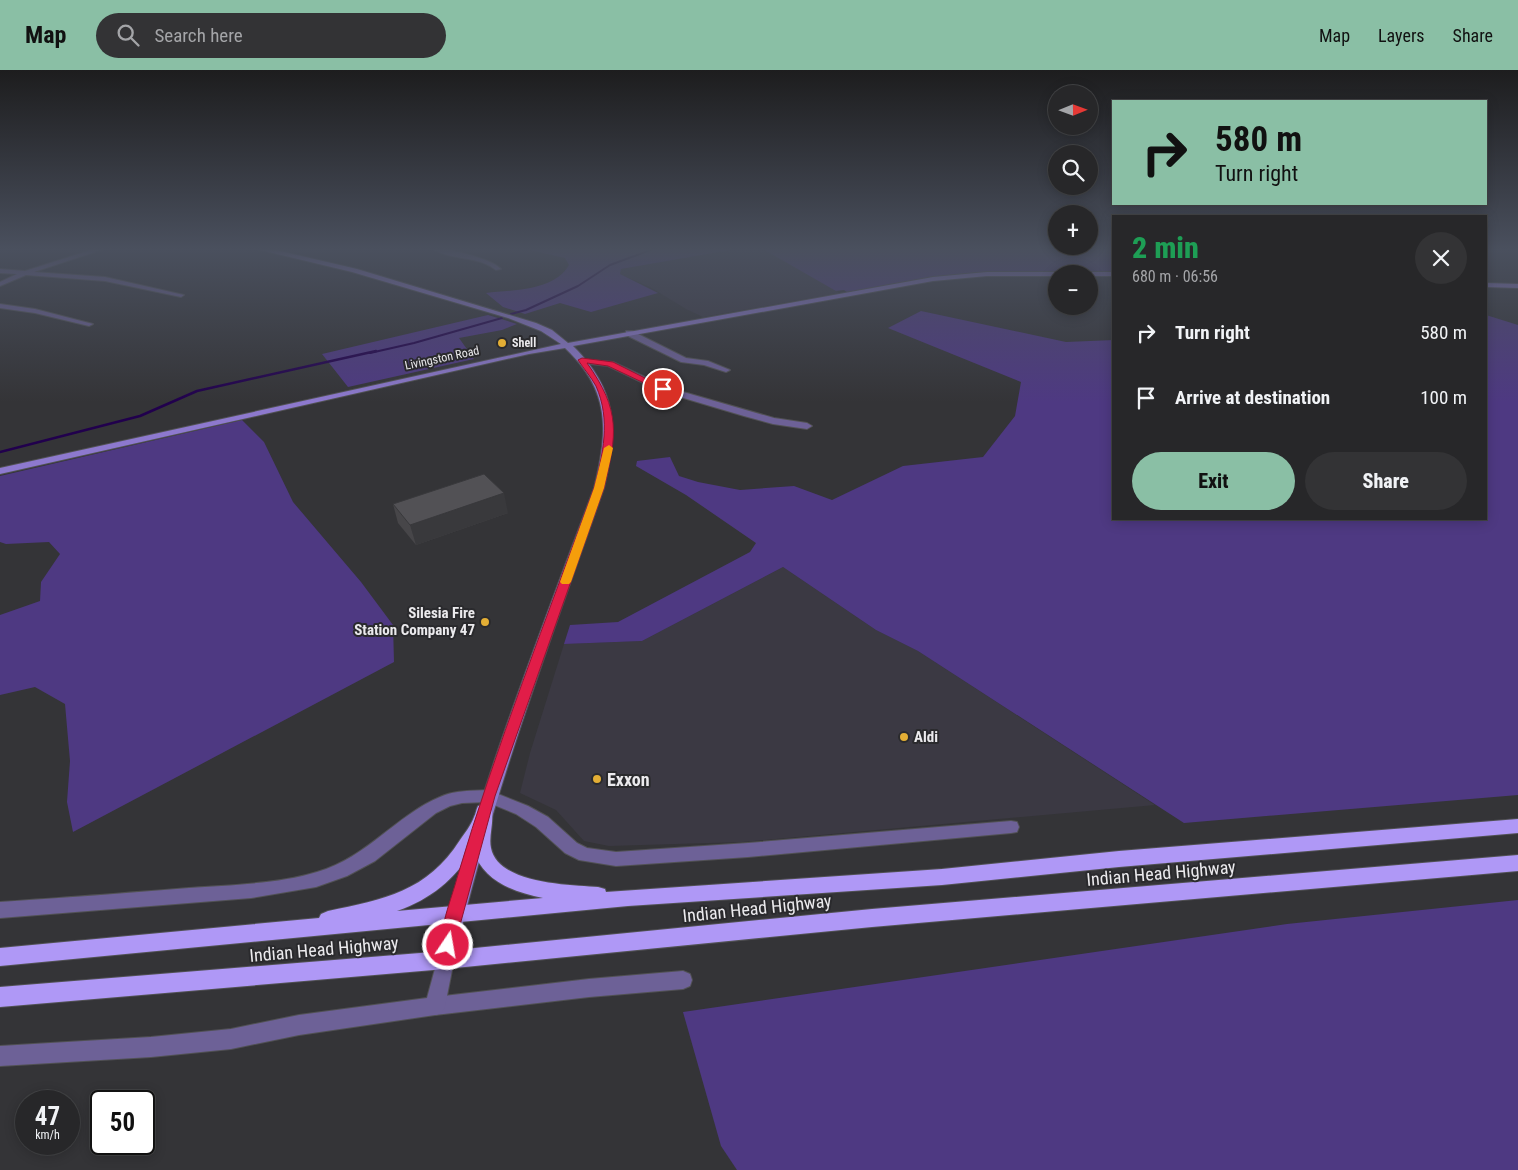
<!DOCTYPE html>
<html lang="en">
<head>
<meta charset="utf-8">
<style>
  :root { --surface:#272729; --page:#333335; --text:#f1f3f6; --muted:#a4a5a8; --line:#434446; --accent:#8abfa5 }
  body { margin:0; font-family:"Roboto Condensed",sans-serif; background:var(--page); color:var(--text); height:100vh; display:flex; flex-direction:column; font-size:19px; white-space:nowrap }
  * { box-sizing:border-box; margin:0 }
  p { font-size:16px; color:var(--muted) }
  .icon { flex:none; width:28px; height:28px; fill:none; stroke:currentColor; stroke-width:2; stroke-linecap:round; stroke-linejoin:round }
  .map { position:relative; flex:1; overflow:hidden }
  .sheet { position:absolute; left:1112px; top:145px; width:375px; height:305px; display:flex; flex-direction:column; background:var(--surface); border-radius:0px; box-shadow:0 2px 12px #0003,0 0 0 1px var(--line) }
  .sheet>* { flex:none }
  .guide { position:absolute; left:1112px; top:30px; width:375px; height:105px; border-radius:0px; box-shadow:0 2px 12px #0003,0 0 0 1px var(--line); background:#8abfa5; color:#111; overflow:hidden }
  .needle { width:32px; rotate:89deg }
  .buttons { position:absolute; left:1048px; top:15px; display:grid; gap:10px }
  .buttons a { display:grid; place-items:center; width:50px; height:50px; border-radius:50%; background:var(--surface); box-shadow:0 2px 12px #0003,0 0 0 1px var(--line); font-size:25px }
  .speed { position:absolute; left:15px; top:1020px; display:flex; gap:10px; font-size:25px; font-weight:700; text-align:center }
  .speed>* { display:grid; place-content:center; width:65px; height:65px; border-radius:50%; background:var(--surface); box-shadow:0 2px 12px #0003,0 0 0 1px var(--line); line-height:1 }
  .speed small { font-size:12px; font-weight:400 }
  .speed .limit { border:2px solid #111; border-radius:8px; background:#fff; color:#111 }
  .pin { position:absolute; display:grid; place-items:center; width:42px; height:42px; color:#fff; margin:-21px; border:2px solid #fff; border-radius:50%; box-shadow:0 1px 5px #0007 }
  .me { position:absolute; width:55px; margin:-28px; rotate:12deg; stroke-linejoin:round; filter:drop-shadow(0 0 4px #0008) }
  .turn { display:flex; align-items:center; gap:18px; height:105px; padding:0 20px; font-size:22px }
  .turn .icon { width:65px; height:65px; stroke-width:2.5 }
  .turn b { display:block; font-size:35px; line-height:42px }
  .round { display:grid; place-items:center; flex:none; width:52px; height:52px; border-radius:26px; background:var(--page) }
  .overview { display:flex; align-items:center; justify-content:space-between; height:85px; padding:0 20px }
  h1 { font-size:30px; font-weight:800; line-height:38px; color:#1e9e55 }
  .action { display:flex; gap:10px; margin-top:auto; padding:10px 20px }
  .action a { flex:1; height:58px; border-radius:30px; background:var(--accent); color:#111; font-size:20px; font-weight:800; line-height:58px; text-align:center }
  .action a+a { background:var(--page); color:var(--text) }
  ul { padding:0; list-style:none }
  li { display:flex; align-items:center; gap:15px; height:65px; padding:0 20px }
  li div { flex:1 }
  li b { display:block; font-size:19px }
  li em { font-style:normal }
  header { display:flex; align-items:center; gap:30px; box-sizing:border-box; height:70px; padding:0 25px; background:var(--accent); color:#111 }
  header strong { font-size:24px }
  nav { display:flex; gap:28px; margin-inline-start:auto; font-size:18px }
  .search { width:350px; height:45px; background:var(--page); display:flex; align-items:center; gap:12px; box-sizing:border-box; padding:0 18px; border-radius:28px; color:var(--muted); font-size:19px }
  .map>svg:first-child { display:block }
</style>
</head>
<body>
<header>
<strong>Map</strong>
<div class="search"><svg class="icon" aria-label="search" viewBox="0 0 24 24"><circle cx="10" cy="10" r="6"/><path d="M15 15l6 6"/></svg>Search here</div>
<nav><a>Map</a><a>Layers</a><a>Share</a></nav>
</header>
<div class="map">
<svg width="1518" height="1100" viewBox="0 0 1518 1100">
  <rect width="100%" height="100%" fill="#343437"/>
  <g fill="#3b3943">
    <polygon points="742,178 761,178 819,205 839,223 703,247 686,239 650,217 619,204 621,199"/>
    <polygon points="783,497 876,560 918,581 1155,735 742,772 609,776 584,771 556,740 520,723 530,683 564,574 642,571"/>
  </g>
  <g fill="#4e3982">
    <path d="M521,178H742L621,199L620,204L658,223L591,242L560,233L525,244L503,237L486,223C513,220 554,221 569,195L565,188Z"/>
    <polygon points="761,178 1114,178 1114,204 971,205 847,222 844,220 836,221"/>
    <polygon points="921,241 1066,272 1114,270 1114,449 1486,449 1486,245 1518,255 1518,725 1184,753 918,581 876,560 783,497 642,571 564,574 570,555 618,552 750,482 756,473 686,425 636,396 637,391 670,387 679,406 698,412 740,420 794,416 832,430 903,396 983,387 1015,346 1021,312 888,258"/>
    <polygon points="488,245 517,254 502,260 459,268 474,289 348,317 322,284"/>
    <polygon points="242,350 264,372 293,432 361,512 393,555 394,592 73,762 67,732 70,691 65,634 35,617 0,625 0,545 40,531 41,512 60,484 49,472 6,474 0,472 0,406"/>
    <polygon points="1518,830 1518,1100 737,1100 721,1076 683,942 1287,854"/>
  </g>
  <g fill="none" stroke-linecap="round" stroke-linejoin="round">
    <g stroke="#21004d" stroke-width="2">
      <polyline points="511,244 526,240 578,216 610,195 656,178"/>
      <polyline points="370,283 414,273 502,248"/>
    </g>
    <polyline stroke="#21004d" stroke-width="2.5" points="0,382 140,346 197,321 376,281"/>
    <defs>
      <g id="minor">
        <polygon points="97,178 107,178 34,202 105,207 184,225 181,227 105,211 26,205 0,216 0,212 17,204 0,203 0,199 25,201"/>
        <path d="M431,178C446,178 491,188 501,199L496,200C477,185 450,191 431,178Z"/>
        <polygon points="0,234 35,239 93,254 89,256 35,243 0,238"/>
        <polygon points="626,261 632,261 686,288 708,291 730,300 726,302 704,295 681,292 626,265"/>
        <polygon points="579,289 613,292 666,317 774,348 807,353 812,356 807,359 773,354 744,346 660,321 608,296 582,293 578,291"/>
        <path d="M488,720L528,736L548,747L577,773L587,778L616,782L748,773L1011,751L1017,752L1019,757L1017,762L1011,763L748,787L616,796L579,790L565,783L536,757L516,744L487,732L462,733L450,736L436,743L375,791L347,806L316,817L251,828L0,848V832C63,828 126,823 189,818C229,815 279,814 317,802C368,787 395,746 440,727C455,720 472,721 488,720Z"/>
        <polygon points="683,901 690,904 692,910 690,916 683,919 589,927 435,945 428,943 425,936 428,929 435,927 589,909"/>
      </g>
      <polygon id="tertiary" points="445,882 451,884 454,890 445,936 442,943 435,945 299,965 231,979 151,987 0,996 0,976 151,967 231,959 299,945 427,928 439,884"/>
      <g id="secondary">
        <path d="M252,178L280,181L357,199L536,253L552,260L568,273L933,207L987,202H1071L1074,204H1056V206H987L933,211L573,276C618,320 618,360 604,418C549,574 491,728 454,890L451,896L445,898L439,896L436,890C475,728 536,574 594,418C608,361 611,321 565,278L529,284L0,404V398L561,274L541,261L508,248L352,202Z"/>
        <polygon points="1114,202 1114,206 1089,206 1089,204 1086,204 1089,202"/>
        <polygon points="1486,213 1518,214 1518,218 1486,217"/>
      </g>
      <g id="trunk">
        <path d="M484,734L490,736C496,748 488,765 491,778C498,814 570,815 598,817L605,819L606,822L942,799L1119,781L1518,749V763L1119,797L942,815L628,836L0,896V878L319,848L321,844L328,841C384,829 427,822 460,770C465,763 471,755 474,747C476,743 476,740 478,736ZM473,780C483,811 513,822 543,828L397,841C431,829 454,810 473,780Z"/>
        <polygon points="1518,785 1518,801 872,857 445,899 0,937 0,917 445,881 872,839"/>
      </g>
    </defs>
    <use href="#minor" stroke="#515154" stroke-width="2"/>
    <use href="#tertiary" stroke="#515154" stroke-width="2"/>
    <use href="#secondary" stroke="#515154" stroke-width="2"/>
    <use href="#trunk" stroke="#515154" stroke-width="2"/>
    <use href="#minor" fill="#6d6197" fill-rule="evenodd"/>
    <use href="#tertiary" fill="#6d6197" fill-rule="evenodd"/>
    <use href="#secondary" fill="#8d79ce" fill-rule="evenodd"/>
    <use href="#trunk" fill="#af98f6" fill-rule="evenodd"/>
  </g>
  <polygon fill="#474649" points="393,434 508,443 416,475 398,453"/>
  <polygon fill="#39393c" points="504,423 508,443 416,475 410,455"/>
  <polygon fill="#525155" stroke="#39393c" points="484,404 504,423 410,455 393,434"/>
  <linearGradient id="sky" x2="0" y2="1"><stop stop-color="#1d1d1e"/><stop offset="0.54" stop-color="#4a505e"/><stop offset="1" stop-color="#4a505e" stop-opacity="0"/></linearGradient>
  <rect width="1518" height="332" fill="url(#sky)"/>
  <path fill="#e11d48" stroke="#92132f" d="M582,288L613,292L667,319L661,321L608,296L587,293C621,341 617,364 604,418L495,726L453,881L448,883L442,881C436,867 453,824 457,808C496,676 547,548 594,418C603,384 611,350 596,316C591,307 584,299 578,290Z"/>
  <polygon fill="#f59e0b" points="609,375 613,378 604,418 571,512 569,514 562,514 560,512 594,418 604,378"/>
  <g fill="#e3ae35" stroke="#2a2a2d" stroke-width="2">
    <circle cx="502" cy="273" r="5"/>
    <circle cx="485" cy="552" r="5"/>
    <circle cx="904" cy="667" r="5"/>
    <circle cx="597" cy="709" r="5"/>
  </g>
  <g text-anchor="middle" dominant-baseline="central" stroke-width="4" stroke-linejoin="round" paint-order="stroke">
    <g font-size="12" font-weight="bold" fill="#ebeaed" stroke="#2a2a2d" text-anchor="start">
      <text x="512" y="273">Shell</text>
    </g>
    <g font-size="12" fill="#ebeaed" stroke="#2a2a2d">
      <text transform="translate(442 288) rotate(-12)">Livingston Road</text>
    </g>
    <g font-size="15" font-weight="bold" fill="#ebeaed" stroke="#2a2a2d" text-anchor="end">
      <text x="475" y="543">Silesia Fire<tspan x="475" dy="17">Station Company 47</tspan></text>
      <text x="914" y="667" text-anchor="start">Aldi</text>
    </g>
    <g font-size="18" font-weight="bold" fill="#ebeaed" stroke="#2a2a2d" text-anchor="start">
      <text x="607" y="709">Exxon</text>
    </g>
    <g font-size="18" fill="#ebeaed" stroke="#2a2a2d">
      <text transform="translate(1161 803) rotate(-5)">Indian Head Highway</text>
      <text transform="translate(757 838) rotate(-6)">Indian Head Highway</text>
      <text transform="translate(324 879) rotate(-5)">Indian Head Highway</text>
    </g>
  </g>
</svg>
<div class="buttons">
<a><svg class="needle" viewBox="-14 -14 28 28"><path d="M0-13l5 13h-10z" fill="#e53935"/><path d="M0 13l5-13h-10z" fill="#a4a5a8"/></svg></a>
<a><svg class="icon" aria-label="search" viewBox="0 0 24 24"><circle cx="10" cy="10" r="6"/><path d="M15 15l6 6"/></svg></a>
<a>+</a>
<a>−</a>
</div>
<div class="speed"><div>47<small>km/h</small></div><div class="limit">50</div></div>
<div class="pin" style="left:663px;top:319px;background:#d93025"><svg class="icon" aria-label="arrive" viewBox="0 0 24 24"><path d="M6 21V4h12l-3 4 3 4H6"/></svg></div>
<svg class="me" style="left:448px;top:875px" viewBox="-20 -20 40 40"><circle r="17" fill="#e11d48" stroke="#fff" stroke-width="3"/><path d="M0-11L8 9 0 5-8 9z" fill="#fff"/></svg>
<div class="guide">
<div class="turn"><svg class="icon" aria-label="right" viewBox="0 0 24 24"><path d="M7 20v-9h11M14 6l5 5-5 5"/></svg><div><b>580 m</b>Turn right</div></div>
</div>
<section class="sheet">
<div class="overview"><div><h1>2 min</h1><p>680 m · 06:56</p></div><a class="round"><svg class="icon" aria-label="close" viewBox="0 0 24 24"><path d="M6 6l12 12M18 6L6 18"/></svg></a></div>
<ul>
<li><svg class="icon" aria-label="right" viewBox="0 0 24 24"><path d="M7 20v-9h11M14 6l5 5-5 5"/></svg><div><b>Turn right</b></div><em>580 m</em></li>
<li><svg class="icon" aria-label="arrive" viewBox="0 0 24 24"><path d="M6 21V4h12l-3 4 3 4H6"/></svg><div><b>Arrive at destination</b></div><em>100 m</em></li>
</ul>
<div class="action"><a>Exit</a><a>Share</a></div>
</section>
</div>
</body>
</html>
